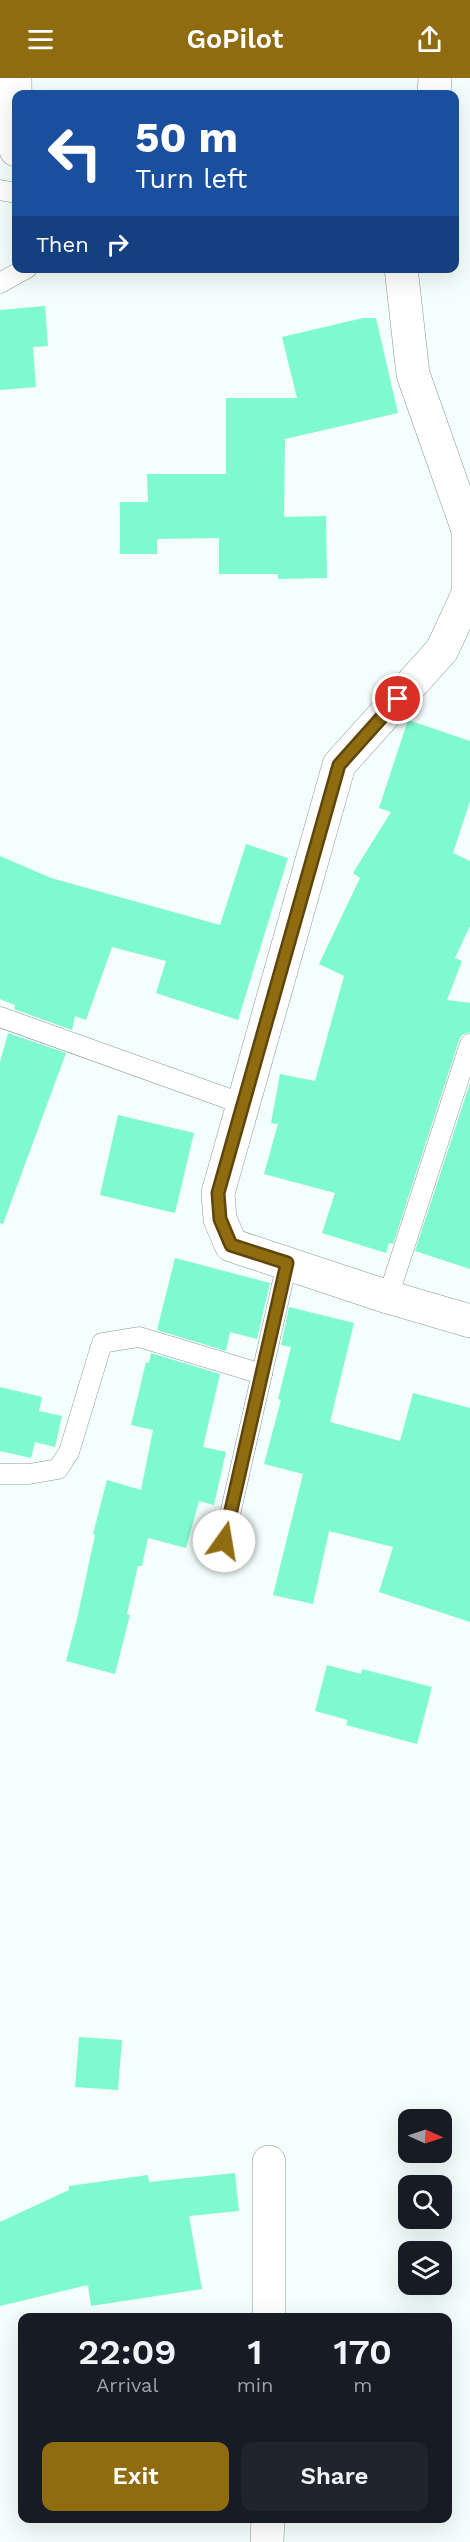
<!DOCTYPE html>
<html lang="en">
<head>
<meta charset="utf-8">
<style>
  :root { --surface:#171b24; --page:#20242c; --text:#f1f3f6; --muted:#9ea1a6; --accent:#906c11 }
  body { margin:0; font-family:"Work Sans",sans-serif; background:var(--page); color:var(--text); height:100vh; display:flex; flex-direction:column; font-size:22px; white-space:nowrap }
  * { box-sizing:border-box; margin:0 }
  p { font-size:20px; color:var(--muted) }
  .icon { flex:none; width:33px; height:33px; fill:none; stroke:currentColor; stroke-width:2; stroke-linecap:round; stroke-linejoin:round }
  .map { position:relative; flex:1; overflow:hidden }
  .drawer { position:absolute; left:18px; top:2235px; width:434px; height:210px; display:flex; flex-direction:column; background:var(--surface); border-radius:12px; box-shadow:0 6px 24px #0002 }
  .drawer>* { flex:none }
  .guide { position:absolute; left:12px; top:12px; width:447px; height:183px; border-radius:12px; box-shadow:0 6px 24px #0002; background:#1a4fa0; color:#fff; overflow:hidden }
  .needle { width:39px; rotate:93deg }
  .fabs { position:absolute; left:398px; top:2031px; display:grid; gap:12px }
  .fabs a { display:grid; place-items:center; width:54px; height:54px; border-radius:12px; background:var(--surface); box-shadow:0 6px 24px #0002; font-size:30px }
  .pin { position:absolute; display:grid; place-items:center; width:51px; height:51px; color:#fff; margin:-26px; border:3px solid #fff; border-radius:50%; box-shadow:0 2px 6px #0007 }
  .me { position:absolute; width:66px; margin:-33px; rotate:13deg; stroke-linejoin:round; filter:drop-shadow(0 0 4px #0008) }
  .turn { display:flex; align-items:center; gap:21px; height:126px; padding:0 24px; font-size:27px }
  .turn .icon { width:78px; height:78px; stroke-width:2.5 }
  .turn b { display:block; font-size:42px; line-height:51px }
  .then { display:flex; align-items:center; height:57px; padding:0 24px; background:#0003; gap:12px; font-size:22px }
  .eta { display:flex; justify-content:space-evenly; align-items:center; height:102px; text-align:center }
  .eta b { font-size:36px; font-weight:600; line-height:42px }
  .cta { display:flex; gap:12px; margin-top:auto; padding:12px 24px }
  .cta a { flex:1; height:69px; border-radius:12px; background:var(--accent); color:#fff; font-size:24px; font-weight:600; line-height:69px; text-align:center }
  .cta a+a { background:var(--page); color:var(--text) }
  header { display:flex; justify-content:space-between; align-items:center; height:78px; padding:0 24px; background:var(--accent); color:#fff; font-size:27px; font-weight:600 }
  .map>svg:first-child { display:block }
</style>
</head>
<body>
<header><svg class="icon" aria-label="menu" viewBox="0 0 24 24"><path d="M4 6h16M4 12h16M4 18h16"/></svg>GoPilot<svg class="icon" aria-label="share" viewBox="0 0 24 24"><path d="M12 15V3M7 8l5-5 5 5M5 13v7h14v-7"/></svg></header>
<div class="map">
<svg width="470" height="2464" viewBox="0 0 470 2464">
  <rect width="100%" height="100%" fill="#f4fefd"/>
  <g fill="#7ff9d0">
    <polygon points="45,228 48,268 33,269 36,309 0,312 0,232"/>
    <polygon points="363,240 376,240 398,335 285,361 284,439 326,438 327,500 278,501 278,496 219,496 219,460 157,461 157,476 120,476 120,424 148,424 147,396 226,396 226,320 297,320 282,259"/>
    <polygon points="408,642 470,663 470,723 453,775 470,783 470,848 455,880 462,883 447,922 470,925 470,954 462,957 459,962 393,1166 389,1165 386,1175 322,1155 335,1115 264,1096 278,1046 271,1045 280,996 315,1003 344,898 319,886 360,800 353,795 391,734 379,730"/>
    <polygon points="246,766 288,780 238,942 156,915 166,883 112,869 86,942 75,938 72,952 14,931 15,927 0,921 0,778 51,800 220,847"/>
    <polygon points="8,955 66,975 3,1146 0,1145 0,984"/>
    <polygon points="470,1005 470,1191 415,1173"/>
    <polygon points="118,1037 194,1055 175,1135 100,1117"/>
    <polygon points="175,1180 270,1205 257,1261 230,1254 226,1273 157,1252"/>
    <polygon points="289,1229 354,1245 330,1344 400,1363 413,1315 470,1330 470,1544 379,1514 393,1469 329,1453 313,1526 273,1517 303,1396 264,1386 281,1322 278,1321 291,1269 281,1267"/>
    <polygon points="151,1275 220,1296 203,1369 226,1374 214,1427 199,1423 186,1470 148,1460 142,1488 138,1488 127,1536 130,1537 115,1596 66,1583 77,1541 95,1457 93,1456 107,1402 141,1412 153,1352 131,1347 146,1284 149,1285"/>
    <polygon points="0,1309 42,1319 39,1333 62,1338 55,1369 35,1364 31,1380 0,1373"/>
    <polygon points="327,1587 361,1596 362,1591 432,1609 417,1666 346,1647 348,1642 315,1633"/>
    <polygon points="79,1959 122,1962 118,2012 75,2009"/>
    <polygon points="235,2095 239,2133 189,2138 202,2211 91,2228 88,2207 0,2228 0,2144 69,2112 69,2108 148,2097 149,2104"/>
  </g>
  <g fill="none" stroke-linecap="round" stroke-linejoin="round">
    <defs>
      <g id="service">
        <polyline points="0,112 16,115"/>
        <polyline points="0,205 27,190"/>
        <polyline points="0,939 243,1026"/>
        <polyline points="388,1219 470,966"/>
        <polyline points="0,1396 29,1396 58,1391 69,1374 102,1265 139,1259 262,1296"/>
        <polyline points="224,1463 287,1185"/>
      </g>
      <g id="minor">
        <polyline points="15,0 16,72"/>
        <polyline points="434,16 435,0"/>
        <polyline points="401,190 413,296 468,452 468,516 442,572 339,687 218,1115 220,1141 231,1167 388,1219 470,1243"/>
        <polyline points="269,2240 269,2084"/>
        <polyline points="267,2464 268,2440"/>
      </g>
    </defs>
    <use href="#service" stroke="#889897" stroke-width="21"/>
    <use href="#minor" stroke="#889897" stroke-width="34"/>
    <use href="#service" stroke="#fff" stroke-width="20"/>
    <use href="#minor" stroke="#fff" stroke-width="33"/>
  </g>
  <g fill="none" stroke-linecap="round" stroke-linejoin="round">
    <defs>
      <polyline id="route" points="224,1463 287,1185 231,1167 220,1141 218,1115 339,687 398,621"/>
    </defs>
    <use href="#route" stroke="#5e460b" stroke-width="15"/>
    <use href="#route" stroke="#906c11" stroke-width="10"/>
  </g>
</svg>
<div class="fabs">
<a><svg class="needle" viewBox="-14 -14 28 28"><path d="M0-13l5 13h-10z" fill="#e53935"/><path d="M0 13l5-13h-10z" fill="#9ea1a6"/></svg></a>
<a><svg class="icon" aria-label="search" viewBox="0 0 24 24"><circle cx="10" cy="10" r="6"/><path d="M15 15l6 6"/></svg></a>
<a><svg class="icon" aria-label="layers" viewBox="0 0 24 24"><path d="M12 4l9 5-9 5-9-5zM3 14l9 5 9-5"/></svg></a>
</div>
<div class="pin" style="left:398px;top:621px;background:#d93025"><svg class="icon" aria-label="arrive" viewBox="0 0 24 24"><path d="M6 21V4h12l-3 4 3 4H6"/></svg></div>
<svg class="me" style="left:224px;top:1463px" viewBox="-20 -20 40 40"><circle r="19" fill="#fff"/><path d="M0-13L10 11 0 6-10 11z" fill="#906c11"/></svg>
<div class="guide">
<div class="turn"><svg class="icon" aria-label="left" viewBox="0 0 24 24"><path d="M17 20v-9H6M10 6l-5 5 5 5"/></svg><div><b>50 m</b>Turn left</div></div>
<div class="then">Then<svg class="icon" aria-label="right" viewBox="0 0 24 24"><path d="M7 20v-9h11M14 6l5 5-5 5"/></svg></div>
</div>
<section class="drawer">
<div class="eta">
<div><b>22:09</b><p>Arrival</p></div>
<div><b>1</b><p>min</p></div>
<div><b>170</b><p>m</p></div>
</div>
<div class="cta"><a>Exit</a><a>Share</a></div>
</section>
</div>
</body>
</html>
